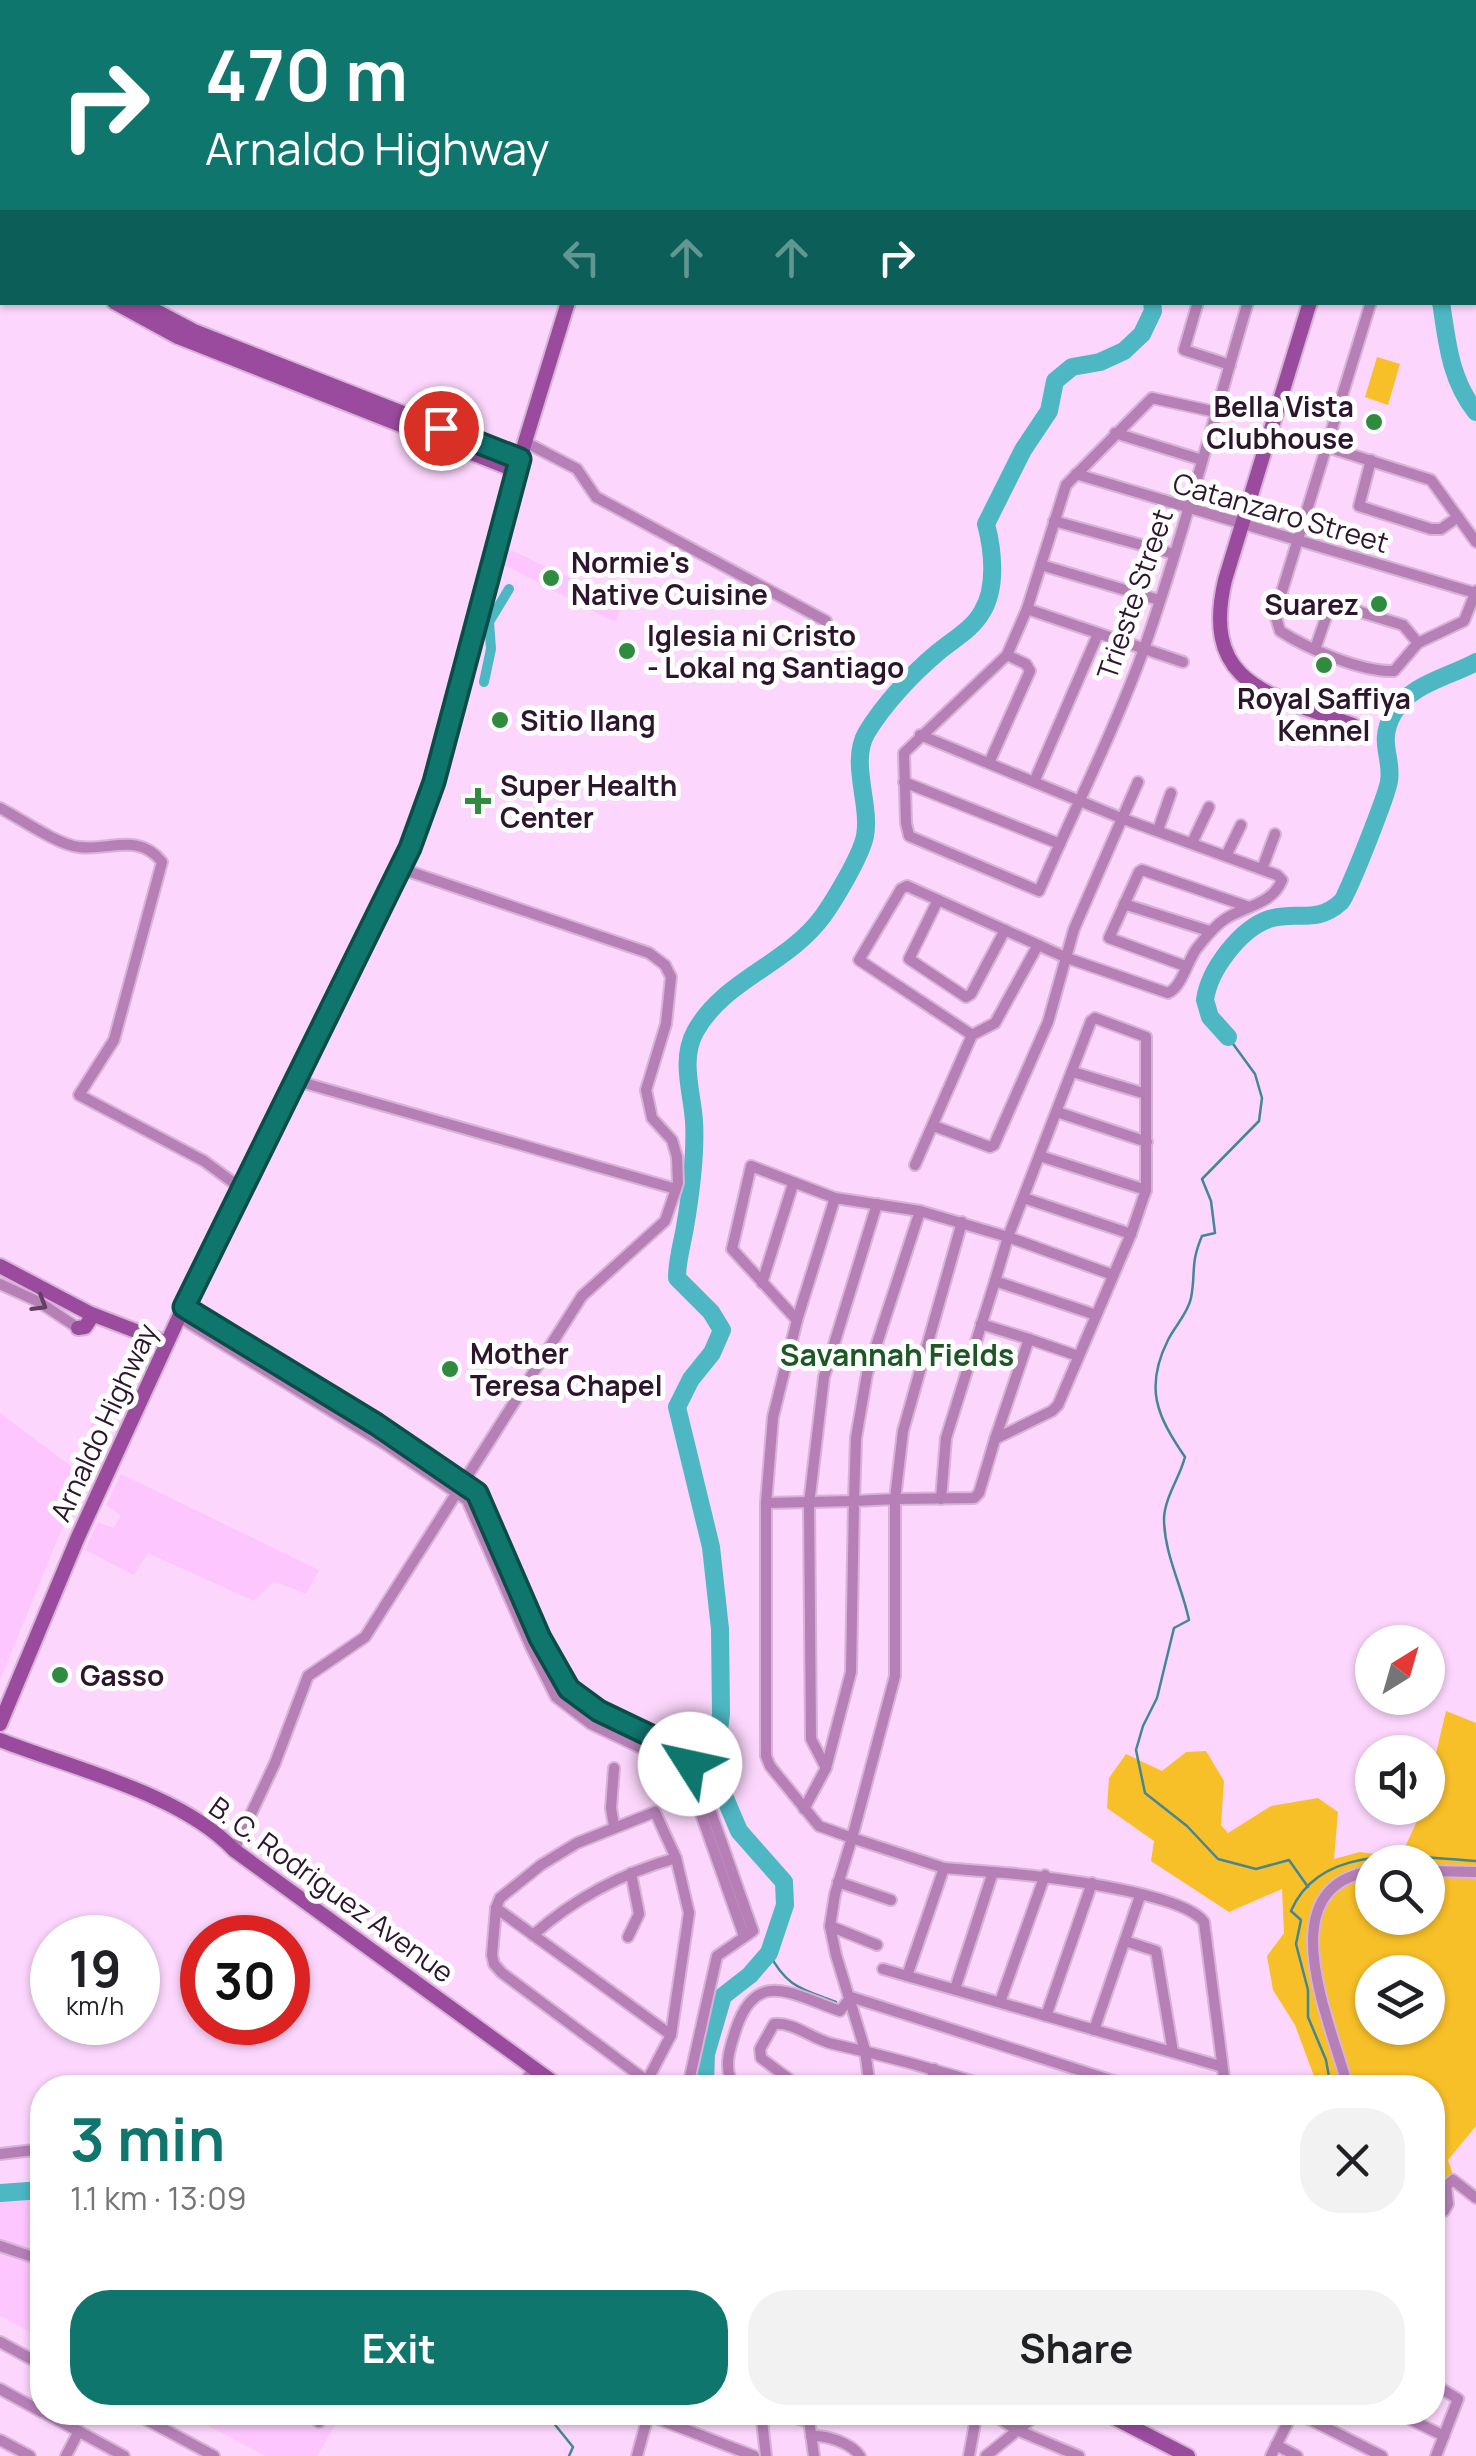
<!DOCTYPE html>
<html lang="en">
<head>
<meta charset="utf-8">
<style>
  :root { --surface:#fff; --page:#f2f2f2; --text:#202124; --muted:#757577; --accent:#0f766e }
  body { margin:0; font-family:Manrope,sans-serif; background:var(--page); color:var(--text); height:100vh; display:flex; flex-direction:column; font-size:38px; white-space:nowrap }
  * { box-sizing:border-box; margin:0 }
  p { font-size:32px; color:var(--muted) }
  .icon { flex:none; width:55px; height:55px; fill:none; stroke:currentColor; stroke-width:2; stroke-linecap:round; stroke-linejoin:round }
  .map { position:relative; flex:1; overflow:hidden }
  .sheet { position:absolute; left:30px; top:2075px; width:1415px; height:350px; display:flex; flex-direction:column; background:var(--surface); border-radius:40px; box-shadow:0 2px 8px #0004 }
  .sheet>* { flex:none }
  .hud { position:absolute; left:0px; top:0px; width:1478px; height:305px; box-shadow:0 2px 8px #0004; background:#0f766e; color:#fff; overflow:hidden }
  .needle { width:65px; rotate:37deg }
  .buttons { position:absolute; left:1355px; top:1625px; display:grid; gap:20px }
  .buttons a { display:grid; place-items:center; width:90px; height:90px; border-radius:50%; background:var(--surface); box-shadow:0 2px 8px #0004; font-size:50px }
  .speed { position:absolute; left:30px; top:1915px; display:flex; gap:20px; font-size:50px; font-weight:700; text-align:center }
  .speed>* { display:grid; place-content:center; width:130px; height:130px; border-radius:50%; background:var(--surface); box-shadow:0 2px 8px #0004; line-height:1 }
  .speed small { font-size:25px; font-weight:400 }
  .speed .limit { border:15px solid #d22; background:#fff; color:#111 }
  .pin { position:absolute; display:grid; place-items:center; width:85px; height:85px; color:#fff; margin:-42px; border:5px solid #fff; border-radius:50%; box-shadow:0 2px 10px #0007 }
  .me { position:absolute; width:110px; margin:-55px; rotate:305deg; stroke-linejoin:round; filter:drop-shadow(0 0 8px #0008) }
  .turn { display:flex; align-items:center; gap:35px; height:210px; padding:0 40px; font-size:45px }
  .turn .icon { width:130px; height:130px; stroke-width:2.5 }
  .turn b { display:block; font-size:70px; line-height:85px }
  .lanes { display:flex; align-items:center; height:95px; padding:0 40px; background:#0003; justify-content:center; gap:50px; direction:ltr }
  .lanes .off { opacity:.35 }
  .round { display:grid; place-items:center; flex:none; width:105px; height:105px; border-radius:40px; background:var(--page) }
  .headline { display:flex; align-items:center; justify-content:space-between; height:170px; padding:0 40px }
  h1 { font-size:60px; font-weight:700; line-height:75px; color:var(--accent) }
  .cta { display:flex; gap:20px; margin-top:auto; padding:20px 40px }
  .cta a { flex:1; height:115px; border-radius:40px; background:var(--accent); color:#fff; font-size:40px; font-weight:700; line-height:115px; text-align:center }
  .cta a+a { background:var(--page); color:var(--text) }
  .map>svg:first-child { display:block }
</style>
</head>
<body>
<div class="map">
<svg width="1476" height="2456" viewBox="0 0 1476 2456">
  <rect width="100%" height="100%" fill="#fcd6fc"/>
  <g fill="#fec6fe">
    <polygon points="504,547 624,603 615,622 500,563"/>
    <polygon points="0,1413 72,1467 92,1423 106,1430 57,1540 0,1680"/>
    <polygon points="121,1474 319,1570 306,1594 274,1581 254,1601 148,1553 134,1575 85,1550 98,1522 113,1528 121,1516 106,1505"/>
    <polygon points="42,2197 42,2339 0,2316 0,2200"/>
    <polygon points="183,2413 342,2413 317,2456 266,2456"/>
  </g>
  <g fill="#f8c028" fill-rule="evenodd">
    <polygon points="1377,357 1400,364 1388,405 1365,397"/>
    <path d="M1446,1711L1476,1723V2126L1448,2160L1455,2181L1433,2199L1432,2088L1318,2087L1295,2025L1273,1990L1267,1956L1284,1933L1282,1889L1229,1912L1151,1861L1154,1841L1107,1808L1109,1778L1126,1754L1162,1771L1186,1752L1206,1751L1224,1781L1221,1825L1228,1833L1271,1806L1318,1798L1338,1812L1334,1859L1360,1852L1381,1855L1394,1852L1406,1845L1423,1808H1428V1787ZM1372,1862H1428V1918H1372ZM1372,1972H1428V2028H1372Z"/>
  </g>
  <g fill="none" stroke-linecap="round" stroke-linejoin="round">
    <g stroke="#438696" stroke-width="2.5">
      <path d="M1228,1037L1255,1074L1262,1098L1259,1121L1202,1179L1211,1201L1215,1233L1202,1236C1190,1264 1196,1272 1191,1298C1188,1313 1175,1326 1168,1340C1144,1388 1157,1416 1185,1457C1180,1477 1165,1497 1164,1518C1164,1554 1182,1586 1189,1620L1174,1628L1157,1698L1143,1726L1136,1750L1145,1793L1187,1826L1218,1859L1256,1869L1289,1860L1308,1887"/>
      <path d="M769,1953C786,1987 802,1989 836,2002"/>
      <path d="M1331,2088L1326,2060L1308,2017V1990L1296,1944L1301,1920L1291,1911C1321,1841 1416,1857 1476,1861"/>
      <polyline points="541,2412 552,2421 573,2447 569,2456"/>
    </g>
    <polyline stroke="#4db7c3" stroke-width="10" points="484,682 491,649 489,622 509,589"/>
    <g stroke="#4db7c3" stroke-width="18">
      <polyline points="1010,0 1011,2"/>
      <polyline points="1467,2 1468,0"/>
      <polyline points="1475,49 1476,50"/>
      <polyline points="1475,200 1476,199"/>
      <path d="M1441,302C1447,341 1450,380 1476,412"/>
      <path d="M1228,1037L1210,1017L1205,1000C1209,970 1240,929 1269,919C1297,910 1316,925 1341,902C1347,897 1388,792 1389,781C1393,757 1377,743 1393,714C1409,684 1449,677 1476,662"/>
      <path d="M708,2088L705,2083L706,2054L723,1996L750,1975L769,1953L785,1905L784,1882L739,1831L725,1798L715,1762L721,1714L720,1629L711,1547L677,1407L691,1379L712,1353L722,1330L711,1312L677,1278C677,1260 682,1245 685,1227C691,1192 696,1156 694,1121C692,1092 680,1060 695,1032C723,980 787,965 823,916C835,899 861,856 865,836C871,803 849,762 867,732C884,704 912,674 937,653C952,640 972,630 982,612C997,588 993,550 986,524L1023,450L1049,411L1055,381L1072,367L1100,362L1124,351L1142,334L1153,311L1152,302"/>
      <polyline points="0,2193 42,2190"/>
    </g>
    <defs>
      <g id="street">
        <polyline points="149,0 154,2"/>
        <polyline points="627,0 631,2"/>
        <polyline points="1049,0 1050,2"/>
        <polyline points="1101,0 1102,2"/>
        <polyline points="1137,0 1147,2"/>
        <polyline points="1276,0 1278,2"/>
        <polyline points="1409,0 1409,2"/>
        <polyline points="1475,152 1476,152"/>
        <polyline points="1198,302 1184,350 1230,365"/>
        <path d="M1371,302L1275,614L1280,631C1308,649 1361,672 1394,671L1418,643L1464,621L1476,591"/>
        <path d="M1216,412L1152,398L1066,485L1027,609L1007,655L904,753L906,823L909,836L1039,891C1073,812 1116,727 1145,646C1184,533 1214,417 1248,302"/>
        <polyline points="1115,433 1202,460"/>
        <polyline points="525,442 577,469 596,497 826,621"/>
        <polyline points="1327,447 1431,480 1476,542"/>
        <polyline points="1371,460 1359,506 1431,529 1441,529 1458,517"/>
        <polyline points="1076,474 1475,593"/>
        <polyline points="1054,521 1174,554"/>
        <polyline points="1041,565 1159,600"/>
        <polyline points="1027,609 1183,662"/>
        <polyline points="1315,649 1331,603 1403,625 1418,643"/>
        <path d="M920,735L1121,818L1277,875L1282,880C1273,904 1245,906 1225,919C1213,927 1206,937 1197,948C1187,961 1182,987 1168,993L1067,958L907,886L901,889L859,960L972,1035"/>
        <polyline points="989,763 1030,671 1026,664 1007,655"/>
        <polyline points="904,782 1060,844"/>
        <polyline points="1034,782 1098,634"/>
        <path d="M0,808C21,819 58,845 79,847C109,851 139,832 162,862L114,1040L79,1095L204,1161L242,1189"/>
        <polyline points="1158,830 1171,793"/>
        <polyline points="1192,843 1209,807"/>
        <polyline points="1226,856 1241,825"/>
        <polyline points="1262,869 1275,834"/>
        <polyline points="938,900 909,959 966,997 971,994 1005,930"/>
        <polyline points="1124,904 1209,931"/>
        <polyline points="1185,966 1109,938 1139,872 1142,870 1249,907"/>
        <polyline points="1073,1072 1146,1094"/>
        <polyline points="294,1080 676,1189"/>
        <polyline points="1057,1112 1147,1142"/>
        <polyline points="934,1126 990,1147 994,1145 1048,1022 1074,929 1138,782"/>
        <polyline points="1040,1156 1146,1190"/>
        <polyline points="915,1165 972,1035 995,1023 1038,945"/>
        <polyline points="1024,1198 1131,1234"/>
        <polyline points="762,1283 793,1184"/>
        <polyline points="0,1284 39,1302 78,1328"/>
        <polyline points="184,1307 376,1424 477,1493 540,1638 569,1689 599,1711 673,1747 690,1764 711,1812 753,1931 717,1956 690,2077 692,2088"/>
        <polyline points="1096,1315 995,1281 1008,1237 1113,1275"/>
        <polyline points="179,1317 388,1446 467,1500 531,1647 556,1697 591,1724 672,1763 690,1783 744,1936"/>
        <polyline points="797,1320 835,1198"/>
        <polyline points="981,1324 1029,1339 995,1439"/>
        <polyline points="1029,1339 1078,1356"/>
        <polyline points="941,1499 946,1438 995,1281"/>
        <polyline points="766,1503 854,1501 856,1438 867,1374 920,1211"/>
        <polyline points="614,1768 611,1808 614,1826"/>
        <polyline points="826,1768 851,1672 854,1501 895,1499 895,1676 852,1838 819,1826 770,1766 766,1756 766,1503 773,1417 797,1320 732,1249 751,1166 835,1198 920,1211 1008,1237 1091,1021 1095,1018 1146,1037 1146,1190 1131,1234 1058,1405 1052,1411 995,1439 979,1493 974,1498 895,1499 903,1431 962,1222"/>
        <polyline points="804,1809 826,1768 811,1739 809,1504 824,1377 877,1204"/>
        <polyline points="234,1850 275,1763 308,1676 365,1637 582,1296 665,1221 678,1183 677,1157 672,1140 652,1118 646,1090 666,1024 671,977 665,965 649,953 399,868"/>
        <polyline points="1428,1871 1476,1872"/>
        <polyline points="838,1882 891,1900"/>
        <polyline points="496,1908 671,2035"/>
        <polyline points="830,1926 877,1945"/>
        <path d="M533,1935C575,1898 622,1873 676,1858"/>
        <polyline points="628,1937 639,1914 631,1873"/>
        <polyline points="1125,1941 1156,1951 1173,2052"/>
        <polyline points="883,1969 1220,2066"/>
        <polyline points="907,1976 944,1868 993,1872"/>
        <path d="M955,1989L993,1872C1034,1875 1181,1891 1204,1922L1225,2085"/>
        <polyline points="1000,2002 1045,1875"/>
        <polyline points="1046,2016 1092,1883"/>
        <polyline points="1094,2030 1140,1896"/>
        <polyline points="95,2085 95,2088"/>
        <polyline points="522,2088 534,2067"/>
        <polyline points="643,2088 647,2081 671,2035 689,1913 676,1858 655,1812 577,1843 541,1865 500,1898 496,1908 492,1955 494,1964 502,1973 647,2081 658,2088"/>
        <path d="M741,2088L730,2078C725,2063 730,2048 735,2032C755,1967 791,1994 840,2011L851,1997L1135,2088"/>
        <path d="M801,2088L761,2058L760,2049L774,2024C795,2022 813,2040 833,2044C887,2056 941,2071 994,2088"/>
        <polyline points="870,2088 865,2050 836,1955 830,1926 835,1894 852,1838 944,1868"/>
        <polyline points="930,2088 934,2069"/>
        <path d="M1348,2088C1332,2024 1266,1887 1372,1871"/>
        <polyline points="0,2154 42,2149"/>
        <polyline points="1432,2214 1444,2211 1448,2204 1446,2186 1453,2180 1476,2198"/>
        <polyline points="0,2246 42,2260"/>
        <polyline points="0,2342 42,2365"/>
        <polyline points="1432,2383 1458,2399 1436,2456"/>
        <polyline points="0,2389 42,2412"/>
        <polyline points="43,2412 124,2456"/>
        <polyline points="132,2412 214,2456"/>
        <polyline points="304,2412 319,2422 325,2412"/>
        <polyline points="761,2412 766,2456"/>
        <polyline points="778,2412 809,2422"/>
        <polyline points="808,2412 814,2456"/>
        <polyline points="989,2412 1017,2430 1079,2456"/>
        <polyline points="1295,2412 1382,2456"/>
        <polyline points="1395,2412 1444,2436"/>
        <polyline points="648,2415 754,2456"/>
        <path d="M811,2436C827,2435 851,2443 860,2456"/>
        <polyline points="0,2440 30,2456"/>
        <polyline points="1276,2445 1297,2456"/>
        <polyline points="66,2456 79,2431"/>
        <polyline points="637,2456 649,2412"/>
        <polyline points="969,2456 977,2412"/>
        <polyline points="986,2456 1040,2412"/>
        <polyline points="1271,2456 1293,2412"/>
      </g>
      <g id="secondary">
        <polyline points="1346,0 1347,2"/>
        <polyline points="673,2 674,0"/>
        <polyline points="1475,230 1476,231"/>
        <polyline points="0,238 2,239"/>
        <polyline points="0,251 2,252"/>
        <polyline points="114,302 178,337 517,471"/>
        <polyline points="139,302 194,331 520,459"/>
        <path d="M1310,302L1225,580C1200,687 1273,695 1353,725"/>
        <polyline points="0,1266 89,1313 167,1343"/>
        <polyline points="78,1328 85,1327 93,1315"/>
        <polyline points="0,1724 78,1537 179,1317 418,828 525,442 568,302"/>
        <path d="M0,1740C71,1768 182,1794 234,1850L561,2088"/>
        <polyline points="1103,2412 1188,2456"/>
      </g>
    </defs>
    <use href="#street" stroke="#d7b3d7" stroke-width="14"/>
    <use href="#secondary" stroke="#d7b3d7" stroke-width="18"/>
    <use href="#street" stroke="#b67fb6" stroke-width="10"/>
    <use href="#secondary" stroke="#9b4b9e" stroke-width="14"/>
  </g>
  <defs><path id="oneway-chevron" d="M-2-3.5L2.5 0L-2 3.5" fill="none" stroke-width="1.6" stroke-linecap="round" stroke-linejoin="round" transform="scale(2.5)"/></defs>
  <use stroke="#633f64" href="#oneway-chevron" transform="translate(40 1304) rotate(31)"/>
  <g fill="none" stroke-linecap="round" stroke-linejoin="round">
    <defs>
      <polyline id="route" points="441,428 520,459 434,782 410,848 184,1307 376,1424 477,1493 540,1638 569,1689 599,1711 674,1747 690,1764"/>
    </defs>
    <use href="#route" stroke="#0a4d48" stroke-width="25"/>
    <use href="#route" stroke="#0f766e" stroke-width="18"/>
  </g>
  <g fill="#2f8c3f" stroke="#fff" stroke-width="4">
    <circle cx="1374" cy="422" r="10"/>
    <circle cx="551" cy="578" r="10"/>
    <circle cx="1379" cy="604" r="10"/>
    <circle cx="627" cy="651" r="10"/>
    <circle cx="1324" cy="665" r="10"/>
    <circle cx="500" cy="720" r="10"/>
    <path d="M473 786h10v10h10v10h-10v10h-10v-10h-10v-10h10z"/>
    <circle cx="450" cy="1369" r="10"/>
    <circle cx="60" cy="1675" r="10"/>
  </g>
  <g text-anchor="middle" dominant-baseline="central" stroke-width="10" stroke-linejoin="round" paint-order="stroke">
    <g font-size="28" font-weight="bold" fill="#2c152d" stroke="#fff" text-anchor="start">
      <text x="1354" y="406" text-anchor="end">Bella Vista<tspan x="1354" dy="32">Clubhouse</tspan></text>
      <text x="571" y="562">Normie's<tspan x="571" dy="32">Native Cuisine</tspan></text>
      <text x="1359" y="604" text-anchor="end">Suarez</text>
      <text x="647" y="635">Iglesia ni Cristo<tspan x="647" dy="32">- Lokal ng Santiago</tspan></text>
      <text x="1324" y="698" text-anchor="middle">Royal Saffiya<tspan x="1324" dy="32">Kennel</tspan></text>
      <text x="520" y="720">Sitio Ilang</text>
      <text x="500" y="785">Super Health<tspan x="500" dy="32">Center</tspan></text>
      <text x="470" y="1353">Mother<tspan x="470" dy="32">Teresa Chapel</tspan></text>
      <text x="80" y="1675">Gasso</text>
    </g>
    <g font-size="28" fill="#2c152d" stroke="#fff">
      <text transform="translate(1281 512) rotate(16)">Catanzaro Street</text>
      <text transform="translate(1134 594) rotate(-71)">Trieste Street</text>
      <text transform="translate(103 1422) rotate(-65)">Arnaldo Highway</text>
      <text transform="translate(332 1889) rotate(36)">B. C. Rodriguez Avenue</text>
    </g>
    <g font-size="30" font-weight="bold" fill="#1d5726" stroke="#fff">
      <text x="897" y="1354">Savannah Fields</text>
    </g>
  </g>
</svg>
<div class="buttons">
<a><svg class="needle" viewBox="-14 -14 28 28"><path d="M0-13l5 13h-10z" fill="#e53935"/><path d="M0 13l5-13h-10z" fill="#757577"/></svg></a>
<a><svg class="icon" aria-label="sound" viewBox="0 0 24 24"><path d="M4 9h4l5-4v14l-5-4H4zM17 9q2 3 0 6"/></svg></a>
<a><svg class="icon" aria-label="search" viewBox="0 0 24 24"><circle cx="10" cy="10" r="6"/><path d="M15 15l6 6"/></svg></a>
<a><svg class="icon" aria-label="layers" viewBox="0 0 24 24"><path d="M12 4l9 5-9 5-9-5zM3 14l9 5 9-5"/></svg></a>
</div>
<div class="speed"><div>19<small>km/h</small></div><div class="limit">30</div></div>
<div class="pin" style="left:441px;top:428px;background:#d93025"><svg class="icon" aria-label="arrive" viewBox="0 0 24 24"><path d="M6 21V4h12l-3 4 3 4H6"/></svg></div>
<svg class="me" style="left:690px;top:1764px" viewBox="-20 -20 40 40"><circle r="19" fill="#fff"/><path d="M0-13L10 11 0 6-10 11z" fill="#0f766e"/></svg>
<div class="hud">
<div class="turn"><svg class="icon" aria-label="right" viewBox="0 0 24 24"><path d="M7 20v-9h11M14 6l5 5-5 5"/></svg><div><b>470 m</b>Arnaldo Highway</div></div>
<div class="lanes"><svg class="icon off" aria-label="left" viewBox="0 0 24 24"><path d="M17 20v-9H6M10 6l-5 5 5 5"/></svg><svg class="icon off" aria-label="ahead" viewBox="0 0 24 24"><path d="M12 20V5M6 11l6-6 6 6"/></svg><svg class="icon off" aria-label="ahead" viewBox="0 0 24 24"><path d="M12 20V5M6 11l6-6 6 6"/></svg><svg class="icon" aria-label="right" viewBox="0 0 24 24"><path d="M7 20v-9h11M14 6l5 5-5 5"/></svg></div>
</div>
<section class="sheet">
<div class="headline"><div><h1>3 min</h1><p>1.1 km · 13:09</p></div><a class="round"><svg class="icon" aria-label="close" viewBox="0 0 24 24"><path d="M6 6l12 12M18 6L6 18"/></svg></a></div>
<div class="cta"><a>Exit</a><a>Share</a></div>
</section>
</div>
</body>
</html>
